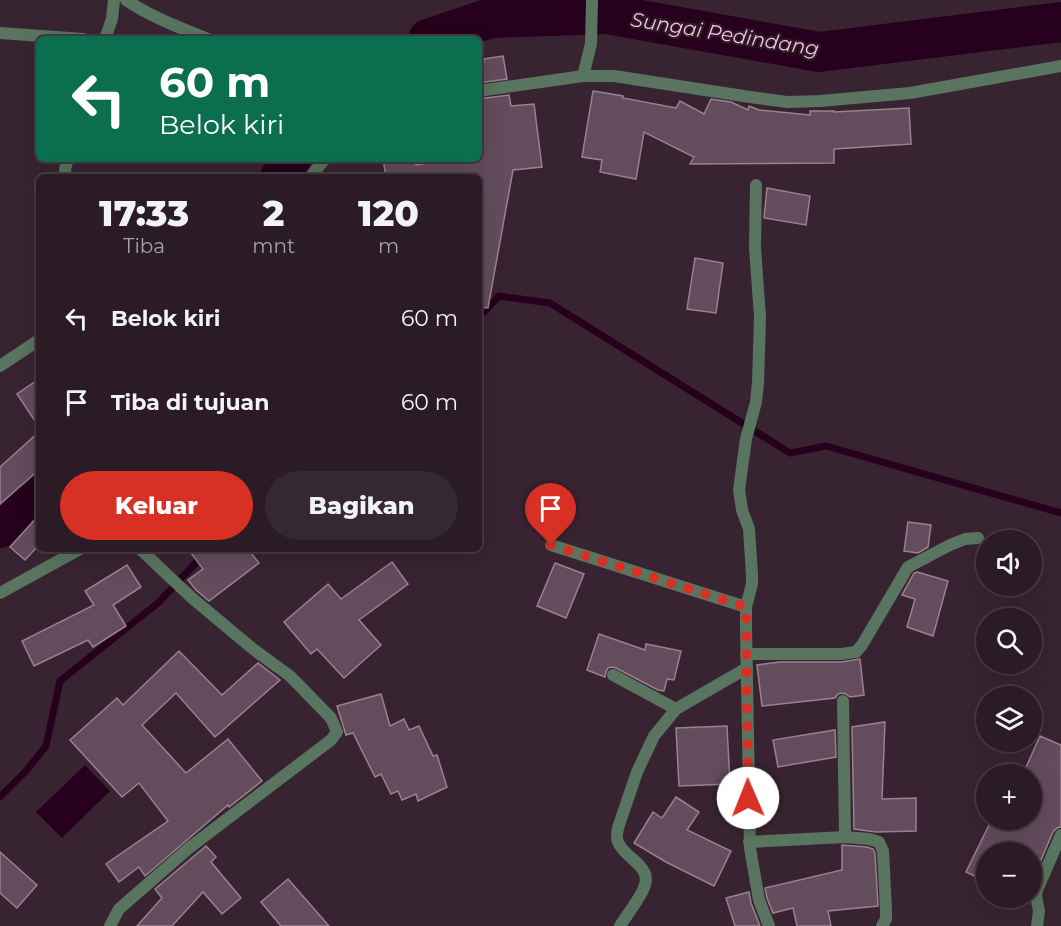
<!DOCTYPE html>
<html lang="id">
<head>
<meta charset="utf-8">
<style>
  :root { --surface:#2a1b25; --page:#362832; --text:#f1f3f6; --muted:#a5a1a7; --line:#463942; --accent:#d93025 }
  body { margin:0; font-family:Montserrat,sans-serif; background:var(--page); color:var(--text); height:100vh; display:flex; flex-direction:column; font-size:22px; white-space:nowrap }
  * { box-sizing:border-box; margin:0 }
  p { font-size:20px; color:var(--muted) }
  .icon { flex:none; width:33px; height:33px; fill:none; stroke:currentColor; stroke-width:2; stroke-linecap:round; stroke-linejoin:round }
  .map { position:relative; flex:1; overflow:hidden }
  .details { position:absolute; left:36px; top:174px; width:446px; height:378px; display:flex; flex-direction:column; background:var(--surface); border-radius:9px; box-shadow:0 6px 24px #0002,0 0 0 2px var(--line) }
  .details>* { flex:none }
  .hud { position:absolute; left:36px; top:36px; width:446px; height:126px; border-radius:9px; box-shadow:0 6px 24px #0002,0 0 0 2px var(--line); background:#0b6e4f; color:#fff; overflow:hidden }
  .controls { position:absolute; left:976px; top:530px; display:grid; gap:12px }
  .controls a { display:grid; place-items:center; width:66px; height:66px; border-radius:50%; background:var(--surface); box-shadow:0 6px 24px #0002,0 0 0 2px var(--line); font-size:30px }
  .pin { position:absolute; display:grid; place-items:center; width:51px; height:51px; color:#fff; margin:-62px -26px; border-radius:50% 50% 50% 0; rotate:-45deg; box-shadow:0 0 6px #0007 }
  .pin .icon { rotate:45deg }
  .me { position:absolute; width:66px; margin:-33px; rotate:359deg; stroke-linejoin:round; filter:drop-shadow(0 0 4px #0008) }
  .turn { display:flex; align-items:center; gap:21px; height:126px; padding:0 24px; font-size:27px }
  .turn .icon { width:78px; height:78px; stroke-width:2.5 }
  .turn b { display:block; font-size:42px; line-height:51px }
  .eta { display:flex; justify-content:space-evenly; align-items:center; height:102px; text-align:center }
  .eta b { font-size:36px; font-weight:800; line-height:42px }
  .action { display:flex; gap:12px; margin-top:auto; padding:12px 24px }
  .action a { flex:1; height:69px; border-radius:36px; background:var(--accent); color:#fff; font-size:24px; font-weight:800; line-height:69px; text-align:center }
  .action a+a { background:var(--page); color:var(--text) }
  ul { padding:0; list-style:none }
  li { display:flex; align-items:center; gap:18px; height:84px; padding:0 24px }
  li div { flex:1 }
  li b { display:block; font-size:22px }
  li em { font-style:normal }
  .map>svg:first-child { display:block }
</style>
</head>
<body>
<div class="map">
<svg width="1061" height="926" viewBox="0 0 1061 926">
  <rect width="100%" height="100%" fill="#382431"/>
  <polygon fill="#26001c" points="85,765 110,791 62,838 36,812"/>
  <g fill="none" stroke-linecap="round" stroke-linejoin="round">
    <g stroke="#26001c" stroke-width="7">
      <polyline points="478,318 499,296 550,303 790,453 826,446 1061,513"/>
      <polyline points="0,797 26,771 46,746 60,681 158,603 209,549"/>
    </g>
    <g stroke="#26001c" stroke-width="40">
      <polyline points="428,39 490,18 607,14 819,52 1061,22"/>
      <polyline points="280,177 291,159"/>
      <polyline points="0,528 13,522 39,494"/>
    </g>
  </g>
  <g fill="#634c5b" stroke="#9a8190" stroke-width="1.5">
    <polygon points="503,56 507,79 478,83 478,63 484,62 484,59"/>
    <polygon points="593,91 623,96 623,98 676,108 680,101 704,114 711,99 731,102 748,110 749,106 759,110 810,115 810,111 834,111 834,112 909,108 911,144 834,149 834,163 690,164 694,157 644,132 636,179 600,172 602,160 582,157"/>
    <polygon points="509,95 511,106 534,104 542,167 513,170 488,308 478,307 478,177 386,177 383,159 415,159 416,165 454,159 478,159 478,99"/>
    <polygon points="767,188 810,196 806,225 764,218"/>
    <polygon points="695,258 723,263 716,313 687,309"/>
    <polygon points="39,379 39,427 17,394"/>
    <polygon points="39,432 39,470 0,504 0,467"/>
    <polygon points="39,515 39,545 25,560 10,547"/>
    <polygon points="908,522 931,525 928,547 918,553 904,551"/>
    <polygon points="188,549 248,549 259,563 209,601 196,590 188,580 203,569"/>
    <polygon points="392,562 408,584 359,620 381,645 344,678 317,649 311,654 284,622 328,584 341,599"/>
    <polygon points="555,563 584,574 566,618 537,606"/>
    <polygon points="127,565 141,587 113,605 126,626 93,647 88,640 34,666 22,641 94,605 85,591"/>
    <polygon points="917,572 948,581 933,636 907,627 915,599 902,595 914,573"/>
    <polygon points="599,634 645,650 646,644 681,651 674,680 667,679 664,691 658,690 616,668 612,667 608,668 606,672 605,677 587,670"/>
    <polygon points="179,651 222,695 258,663 280,680 215,737 176,693 142,725 186,773 228,739 262,781 229,807 228,805 145,876 139,867 119,882 106,864 168,821 139,783 122,797 70,740 117,698 123,705"/>
    <polygon points="860,659 864,695 850,697 846,694 842,693 838,694 835,698 762,706 757,665 780,662 841,662"/>
    <polygon points="381,694 390,726 404,719 409,730 419,726 433,756 437,755 447,787 418,801 416,794 402,800 398,791 391,794 381,774 375,777 353,733 346,735 337,706"/>
    <polygon points="885,722 882,799 916,798 916,831 876,832 854,829 852,727"/>
    <polygon points="727,726 730,784 679,786 676,728"/>
    <polygon points="835,730 836,757 778,767 773,740"/>
    <polygon points="1040,736 1061,745 1061,827 1057,828 1053,832 1035,874 1032,873 1032,852 987,852 987,882 966,872 992,819 1032,819 1032,774 1023,774"/>
    <polygon points="676,797 699,812 687,830 731,851 714,886 666,862 634,843 653,812 662,818"/>
    <polygon points="842,845 867,847 873,849 875,853 878,906 828,911 831,926 797,926 793,908 773,913 767,898 765,888 842,870"/>
    <polygon points="206,846 216,857 211,862 241,898 222,914 203,892 172,926 137,926 162,898 155,889"/>
    <polygon points="0,852 37,885 17,908 0,893"/>
    <polygon points="288,879 329,926 281,926 261,902"/>
    <polygon points="749,892 751,903 760,926 735,926 726,898"/>
  </g>
  <g fill="none" stroke-linecap="round" stroke-linejoin="round">
    <g stroke="#59745f" stroke-width="12">
      <path d="M126,0C151,17 180,28 208,39"/>
      <polyline points="0,33 83,39"/>
      <polyline points="105,39 112,19 114,0"/>
      <polyline points="583,76 591,44 592,0"/>
      <polyline points="478,91 583,76 614,76 750,97 787,102 820,101 910,93 1061,66"/>
      <polyline points="66,177 65,169 68,159"/>
      <polyline points="310,177 325,159"/>
      <polyline points="756,185 755,248 760,317 758,383 756,402 746,439 739,490 742,510 749,529 752,575 752,584 746,607 746,626 750,848 759,900 769,926"/>
      <polyline points="0,366 39,340"/>
      <polyline points="551,545 746,607"/>
      <polyline points="0,593 80,549"/>
      <polyline points="746,654 841,654 856,652 862,645 908,567 950,545 965,539 978,538"/>
      <polyline points="613,675 676,709"/>
      <polyline points="843,701 845,837"/>
      <polyline points="749,842 845,837 869,839 879,842 883,851 886,910 886,919 882,926"/>
      <polyline points="110,926 119,909 189,848 331,740 337,732 331,718 290,676 253,649 192,598 140,549"/>
      <path d="M620,926C626,916 642,896 645,885C651,865 624,858 618,842C616,838 617,833 618,828L637,772L654,736L676,709L747,668"/>
      <polyline points="1037,926 1039,911 1036,896 1037,890 1061,835"/>
    </g>
  </g>
  <g fill="none" stroke-linecap="round" stroke-linejoin="round">
    <polyline stroke="#d93025" stroke-width="10" stroke-dasharray="0 18" points="551,545 746,607 748,798"/>
  </g>
  <g text-anchor="middle" dominant-baseline="central" stroke-width="4.5" stroke-linejoin="round" paint-order="stroke">
    <g font-size="20" font-style="italic" fill="#f6bde2" stroke="#2e1a27">
      <text transform="translate(725 34) rotate(9)">Sungai Pedindang</text>
    </g>
  </g>
</svg>
<div class="controls">
<a><svg class="icon" aria-label="sound" viewBox="0 0 24 24"><path d="M4 9h4l5-4v14l-5-4H4zM17 9q2 3 0 6"/></svg></a>
<a><svg class="icon" aria-label="search" viewBox="0 0 24 24"><circle cx="10" cy="10" r="6"/><path d="M15 15l6 6"/></svg></a>
<a><svg class="icon" aria-label="layers" viewBox="0 0 24 24"><path d="M12 4l9 5-9 5-9-5zM3 14l9 5 9-5"/></svg></a>
<a>+</a>
<a>−</a>
</div>
<div class="pin" style="left:551px;top:545px;background:#d93025"><svg class="icon" aria-label="arrive" viewBox="0 0 24 24"><path d="M6 21V4h12l-3 4 3 4H6"/></svg></div>
<svg class="me" style="left:748px;top:798px" viewBox="-20 -20 40 40"><circle r="19" fill="#fff"/><path d="M0-13L10 11 0 6-10 11z" fill="#d93025"/></svg>
<div class="hud">
<div class="turn"><svg class="icon" aria-label="left" viewBox="0 0 24 24"><path d="M17 20v-9H6M10 6l-5 5 5 5"/></svg><div><b>60 m</b>Belok kiri</div></div>
</div>
<section class="details">
<div class="eta">
<div><b>17:33</b><p>Tiba</p></div>
<div><b>2</b><p>mnt</p></div>
<div><b>120</b><p>m</p></div>
</div>
<ul>
<li><svg class="icon" aria-label="left" viewBox="0 0 24 24"><path d="M17 20v-9H6M10 6l-5 5 5 5"/></svg><div><b>Belok kiri</b></div><em>60 m</em></li>
<li><svg class="icon" aria-label="arrive" viewBox="0 0 24 24"><path d="M6 21V4h12l-3 4 3 4H6"/></svg><div><b>Tiba di tujuan</b></div><em>60 m</em></li>
</ul>
<div class="action"><a>Keluar</a><a>Bagikan</a></div>
</section>
</div>
</body>
</html>
